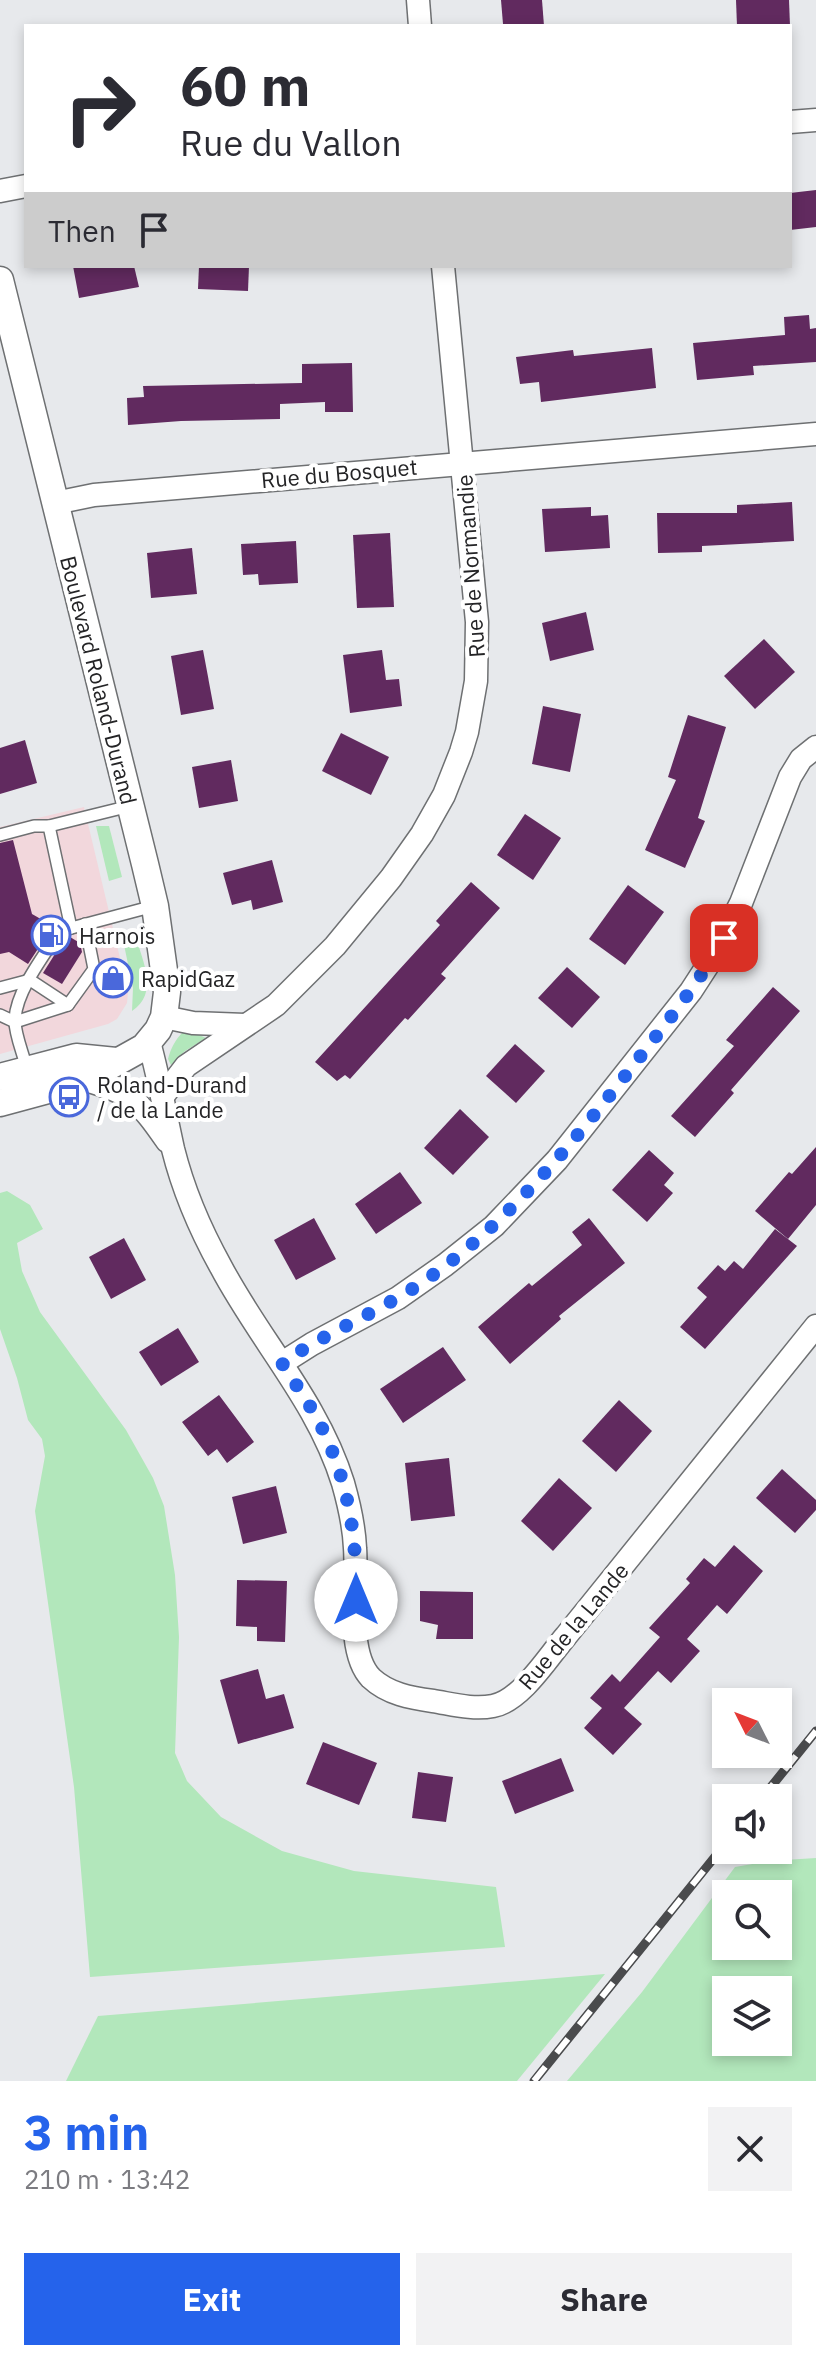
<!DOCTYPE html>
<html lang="en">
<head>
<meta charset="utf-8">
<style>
  :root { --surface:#fff; --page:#f2f2f3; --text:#2b2b33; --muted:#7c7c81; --accent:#2563eb }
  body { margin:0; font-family:"IBM Plex Sans",sans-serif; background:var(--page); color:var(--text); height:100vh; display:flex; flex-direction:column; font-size:30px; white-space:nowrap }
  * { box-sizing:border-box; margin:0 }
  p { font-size:26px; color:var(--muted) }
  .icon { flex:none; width:44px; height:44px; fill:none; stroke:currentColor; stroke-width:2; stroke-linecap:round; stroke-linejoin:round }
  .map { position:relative; height:2081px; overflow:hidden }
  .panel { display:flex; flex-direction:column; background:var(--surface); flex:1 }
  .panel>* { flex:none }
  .top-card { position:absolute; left:24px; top:24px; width:768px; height:244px; border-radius:0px; box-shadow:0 4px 12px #0003; background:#fff; color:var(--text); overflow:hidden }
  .needle { width:52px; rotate:312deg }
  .controls { position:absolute; left:712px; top:1688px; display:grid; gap:16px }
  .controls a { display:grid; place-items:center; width:80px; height:80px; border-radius:0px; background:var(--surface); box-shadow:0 4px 12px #0003; font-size:40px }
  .pin { position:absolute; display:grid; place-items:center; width:68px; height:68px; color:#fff; margin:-34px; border-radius:16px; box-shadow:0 4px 12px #0006 }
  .me { position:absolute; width:88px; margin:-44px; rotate:0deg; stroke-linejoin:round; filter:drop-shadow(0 0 6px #0008) }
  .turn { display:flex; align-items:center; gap:28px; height:168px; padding:0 24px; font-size:36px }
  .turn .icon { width:104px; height:104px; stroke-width:2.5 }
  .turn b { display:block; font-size:56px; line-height:68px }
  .then { display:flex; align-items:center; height:76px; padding:0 24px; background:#0003; gap:16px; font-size:30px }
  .round { display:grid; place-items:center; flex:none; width:84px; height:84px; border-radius:0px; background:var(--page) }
  .headline { display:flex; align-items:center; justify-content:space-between; height:136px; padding:0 24px }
  h1 { font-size:48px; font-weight:800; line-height:60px; color:var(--accent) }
  .action { display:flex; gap:16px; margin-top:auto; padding:16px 24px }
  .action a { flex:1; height:92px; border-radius:0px; background:var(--accent); color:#fff; font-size:32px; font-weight:800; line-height:92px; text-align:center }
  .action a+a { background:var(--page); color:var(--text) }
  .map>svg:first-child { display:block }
</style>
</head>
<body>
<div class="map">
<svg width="816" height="2081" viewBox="0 0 816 2081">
  <rect width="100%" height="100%" fill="#e7e9ec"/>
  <polygon fill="#f2d7dc" points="84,807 125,979 128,993 127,1003 117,1019 108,1024 0,1054 0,827"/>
  <g fill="#b2e7bb" fill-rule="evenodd">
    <polygon points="96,826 109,826 122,877 109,881"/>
    <path d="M136,937C143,963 159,993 132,1011L133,988L123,940Z"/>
    <path d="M183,1032L197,1034L206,1038L185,1051L171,1065L168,1059C171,1048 175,1040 183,1032Z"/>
    <polygon points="7,1191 30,1205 43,1229 17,1243 22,1271 40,1312 126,1430 153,1478 164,1506 175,1575 179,1637 175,1753 187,1781 221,1817 282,1851 354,1871 496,1887 505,1947 90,1977 74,1787 35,1511 45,1456 42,1439 28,1420 17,1378 0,1329 0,1193"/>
    <path d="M816,1858V2081H567L642,1992L735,1867L769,1861ZM726,1894H778V1946H726ZM778,1990V2042H726V1990Z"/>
    <polygon points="605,1974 517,2081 66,2081 98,2016"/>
  </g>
  <g fill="#612a5f">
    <polygon points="501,0 542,0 544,26 503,24"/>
    <polygon points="736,0 789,0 790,26 737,26"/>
    <polygon points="816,190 816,227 790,230 790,193"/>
    <polygon points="73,266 134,266 139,287 79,298"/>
    <polygon points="199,266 249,266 248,291 198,289"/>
    <polygon points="809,315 810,329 816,328 816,362 753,366 754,375 697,380 693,343 785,335 784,317"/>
    <polygon points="652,348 656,388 541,402 539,382 520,384 516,357 573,350 574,356"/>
    <polygon points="352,363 353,412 325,412 325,402 280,404 280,419 181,421 128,425 127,398 144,397 143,386 302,383 302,364"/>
    <polygon points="792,502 794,541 702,546 702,552 658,553 657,513 737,513 737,505"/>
    <polygon points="591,507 591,516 608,515 610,548 545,552 542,509"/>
    <polygon points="390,533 394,607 357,608 353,535"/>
    <polygon points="296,541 298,583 259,585 258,574 243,575 241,544"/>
    <polygon points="192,548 197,594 151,598 147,553"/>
    <polygon points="586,612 594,650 550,661 542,623"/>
    <polygon points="764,639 795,672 755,709 724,676"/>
    <polygon points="203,650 214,709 181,715 171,656"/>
    <polygon points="382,650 386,680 399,679 402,706 350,713 343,655"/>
    <polygon points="543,706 581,714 570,772 532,764"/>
    <polygon points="688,715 726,727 698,818 705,821 685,868 645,850 676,780 668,777"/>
    <polygon points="341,733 389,757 371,795 322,771"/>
    <polygon points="25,740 37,783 0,794 0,748"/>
    <polygon points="231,760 238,801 199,808 192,767"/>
    <polygon points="525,814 561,838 533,880 497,855"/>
    <polygon points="13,840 32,914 53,926 28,964 9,952 0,954 0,843"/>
    <polygon points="272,860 283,902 253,910 251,900 232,905 223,873"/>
    <polygon points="471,882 500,908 441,974 446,978 408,1020 405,1018 350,1079 345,1075 337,1081 315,1062 440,925 436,921"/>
    <polygon points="628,885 664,912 625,965 589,939"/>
    <polygon points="70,937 80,943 82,952 62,984 43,973 65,938"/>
    <polygon points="567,967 600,997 572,1028 538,998"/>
    <polygon points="773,987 800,1011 731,1090 734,1093 695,1137 671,1116 734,1046 726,1040"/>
    <polygon points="515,1044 545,1071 516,1103 486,1076"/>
    <polygon points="460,1109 489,1137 453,1175 424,1148"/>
    <polygon points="816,1147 816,1205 788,1239 755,1211 789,1172 792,1174"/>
    <polygon points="649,1150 674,1173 664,1185 673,1193 647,1222 612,1190"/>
    <polygon points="400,1172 422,1203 376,1234 355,1204"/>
    <polygon points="314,1218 336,1259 296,1280 274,1240"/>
    <polygon points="589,1218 625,1263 559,1316 561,1319 510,1364 478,1327 529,1283 532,1286 582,1245 572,1232"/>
    <polygon points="775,1229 797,1246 705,1349 680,1327 707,1297 697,1288 718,1265 725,1271 734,1261 743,1269"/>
    <polygon points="124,1238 146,1280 111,1299 89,1257"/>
    <polygon points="178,1328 199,1362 161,1386 139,1352"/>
    <polygon points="443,1347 466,1380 403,1423 380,1389"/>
    <polygon points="219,1395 254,1442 227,1463 217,1449 208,1456 182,1422"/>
    <polygon points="619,1400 652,1431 616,1472 582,1441"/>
    <polygon points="449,1458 455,1516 411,1521 405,1463"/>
    <polygon points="782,1469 816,1500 816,1510 795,1533 756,1498"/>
    <polygon points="559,1478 592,1508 553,1551 521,1521"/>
    <polygon points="276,1486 287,1533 243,1544 232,1497"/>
    <polygon points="734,1545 763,1571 727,1614 717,1605 687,1639 700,1651 671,1683 658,1671 624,1708 642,1724 613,1755 584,1728 602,1708 590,1698 612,1674 620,1682 660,1637 649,1628 690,1583 686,1579 704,1558 715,1567"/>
    <polygon points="237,1580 287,1581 285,1642 257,1641 257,1627 236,1626"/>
    <polygon points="420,1591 473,1592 473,1639 436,1639 438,1625 420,1621"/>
    <polygon points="258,1669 266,1699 284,1694 294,1728 238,1744 220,1680"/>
    <polygon points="323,1742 377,1763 359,1805 306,1784"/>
    <polygon points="561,1758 574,1791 515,1814 502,1781"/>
    <polygon points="418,1772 453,1777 446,1822 412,1818"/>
  </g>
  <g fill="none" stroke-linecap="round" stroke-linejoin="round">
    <defs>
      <g id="service">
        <polyline points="0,835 34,826 49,826"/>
        <polyline points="71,928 49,826 130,806"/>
        <polyline points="0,988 30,980 68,1005"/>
        <polyline points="0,1015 15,1022 68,1005 94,969 85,924"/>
        <path d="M27,1070C24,1055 15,1036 15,1021C15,992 45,954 60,931L154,906"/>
      </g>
      <g id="minor">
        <polyline points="418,0 420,26"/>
        <polyline points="790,122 816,120"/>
        <polyline points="0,191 26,186"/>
        <polyline points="55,503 94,495 816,434"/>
        <polyline points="164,1017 193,1023 245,1025"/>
        <path d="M149,1042C159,1078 165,1113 173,1149C183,1189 201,1231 221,1267C260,1341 318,1402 343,1483C349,1504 354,1526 355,1548C358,1584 345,1651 371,1678C388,1694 411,1698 433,1701C452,1704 473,1710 493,1706C521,1701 548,1657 566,1636L816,1326"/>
        <path d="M85,1080C132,1093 140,1102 167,1141"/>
        <polyline points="163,1096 186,1066 276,1005 335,946 391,878 422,834 444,795 461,752 467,732 476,681 477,622 443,266"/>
        <polyline points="282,1363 312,1344 398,1298 445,1265 494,1226 557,1160 691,991 715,954 741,903 790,777 801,759 816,747"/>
      </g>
      <g id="tertiary">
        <polyline points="0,280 145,864 155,906 167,992 164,1017 158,1030 144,1047 85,1080 0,1103"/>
        <polyline points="0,1077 76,1057 116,1061"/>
      </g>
    </defs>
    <use href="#service" stroke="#6e7072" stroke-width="14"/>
    <use href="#minor" stroke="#6e7072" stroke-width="25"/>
    <use href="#tertiary" stroke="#6e7072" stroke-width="29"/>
    <use href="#service" stroke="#fff" stroke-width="11"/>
    <use href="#minor" stroke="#fff" stroke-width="22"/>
    <use href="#tertiary" stroke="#fff" stroke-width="26"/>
    <defs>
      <g id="rail">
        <polyline points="762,1798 816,1731"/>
        <polyline points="534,2081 726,1843"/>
      </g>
    </defs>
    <use href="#rail" stroke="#4a4b4d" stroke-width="9"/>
    <use href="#rail" stroke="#fff" stroke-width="6" stroke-dasharray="18" stroke-linecap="butt"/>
  </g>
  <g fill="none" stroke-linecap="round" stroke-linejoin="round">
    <path stroke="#2563eb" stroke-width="14" stroke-dasharray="0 25.2" d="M356,1600C357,1538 349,1483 321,1426C310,1404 295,1384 282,1363C326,1333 376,1313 420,1284C507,1225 572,1144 636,1062C667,1022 699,983 724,938"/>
  </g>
  <defs>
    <symbol id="fuel-ring" viewBox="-11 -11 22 22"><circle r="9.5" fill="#fff" stroke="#4a68db" stroke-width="1.5"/><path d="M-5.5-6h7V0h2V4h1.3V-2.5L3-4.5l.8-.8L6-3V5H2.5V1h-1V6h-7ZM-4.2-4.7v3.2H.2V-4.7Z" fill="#4a68db"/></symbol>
    <symbol id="shop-ring" viewBox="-11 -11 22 22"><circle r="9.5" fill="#fff" stroke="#4a68db" stroke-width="1.5"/><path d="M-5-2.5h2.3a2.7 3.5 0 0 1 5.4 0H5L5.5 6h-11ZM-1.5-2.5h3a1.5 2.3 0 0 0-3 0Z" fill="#4a68db"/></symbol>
    <symbol id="bus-ring" viewBox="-11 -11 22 22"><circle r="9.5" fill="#fff" stroke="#4a68db" stroke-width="1.5"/><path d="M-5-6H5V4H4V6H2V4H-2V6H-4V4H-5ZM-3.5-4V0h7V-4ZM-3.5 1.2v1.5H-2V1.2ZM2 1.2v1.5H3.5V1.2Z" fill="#4a68db"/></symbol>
  </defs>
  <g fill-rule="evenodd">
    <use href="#fuel-ring" x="29" y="913" width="44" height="44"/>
    <use href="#shop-ring" x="91" y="956" width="44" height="44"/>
    <use href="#bus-ring" x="47" y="1075" width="44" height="44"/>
  </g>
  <g text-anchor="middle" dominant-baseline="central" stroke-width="8" stroke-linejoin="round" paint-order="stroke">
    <g font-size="22" fill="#242426" stroke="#fff">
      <text transform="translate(339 473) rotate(-5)">Rue du Bosquet</text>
      <text transform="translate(470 566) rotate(-94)">Rue de Normandie</text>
      <text transform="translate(99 680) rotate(76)">Boulevard Roland-Durand</text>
      <text transform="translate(573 1626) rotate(-50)">Rue de la Lande</text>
    </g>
    <g font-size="22" fill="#242426" stroke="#fff" text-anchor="start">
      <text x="79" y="935">Harnois</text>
      <text x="141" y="978">RapidGaz</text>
      <text x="97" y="1084">Roland-Durand<tspan x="97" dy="25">/ de la Lande</tspan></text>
    </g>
  </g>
</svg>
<div class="controls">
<a><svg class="needle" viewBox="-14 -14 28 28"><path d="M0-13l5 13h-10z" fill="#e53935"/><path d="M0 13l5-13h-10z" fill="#7c7c81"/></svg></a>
<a><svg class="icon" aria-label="sound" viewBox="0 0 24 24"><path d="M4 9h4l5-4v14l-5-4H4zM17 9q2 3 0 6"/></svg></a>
<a><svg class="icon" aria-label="search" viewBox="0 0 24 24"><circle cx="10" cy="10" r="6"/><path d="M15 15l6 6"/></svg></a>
<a><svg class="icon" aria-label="layers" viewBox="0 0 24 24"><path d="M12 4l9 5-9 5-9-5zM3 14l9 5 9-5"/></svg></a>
</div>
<div class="pin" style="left:724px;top:938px;background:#d93025"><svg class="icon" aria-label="arrive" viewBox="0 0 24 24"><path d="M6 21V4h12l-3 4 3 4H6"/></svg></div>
<svg class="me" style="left:356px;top:1600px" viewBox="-20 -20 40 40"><circle r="19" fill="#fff"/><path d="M0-13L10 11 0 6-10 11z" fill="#2563eb"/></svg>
<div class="top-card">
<div class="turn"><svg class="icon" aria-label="right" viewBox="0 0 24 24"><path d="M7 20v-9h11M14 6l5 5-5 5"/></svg><div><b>60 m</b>Rue du Vallon</div></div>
<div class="then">Then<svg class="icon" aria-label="arrive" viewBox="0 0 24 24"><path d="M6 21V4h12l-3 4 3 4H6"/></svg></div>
</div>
</div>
<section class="panel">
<div class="headline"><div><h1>3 min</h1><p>210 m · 13:42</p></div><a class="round"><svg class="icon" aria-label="close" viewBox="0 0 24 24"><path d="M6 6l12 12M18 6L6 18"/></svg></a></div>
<div class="action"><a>Exit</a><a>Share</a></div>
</section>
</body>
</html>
